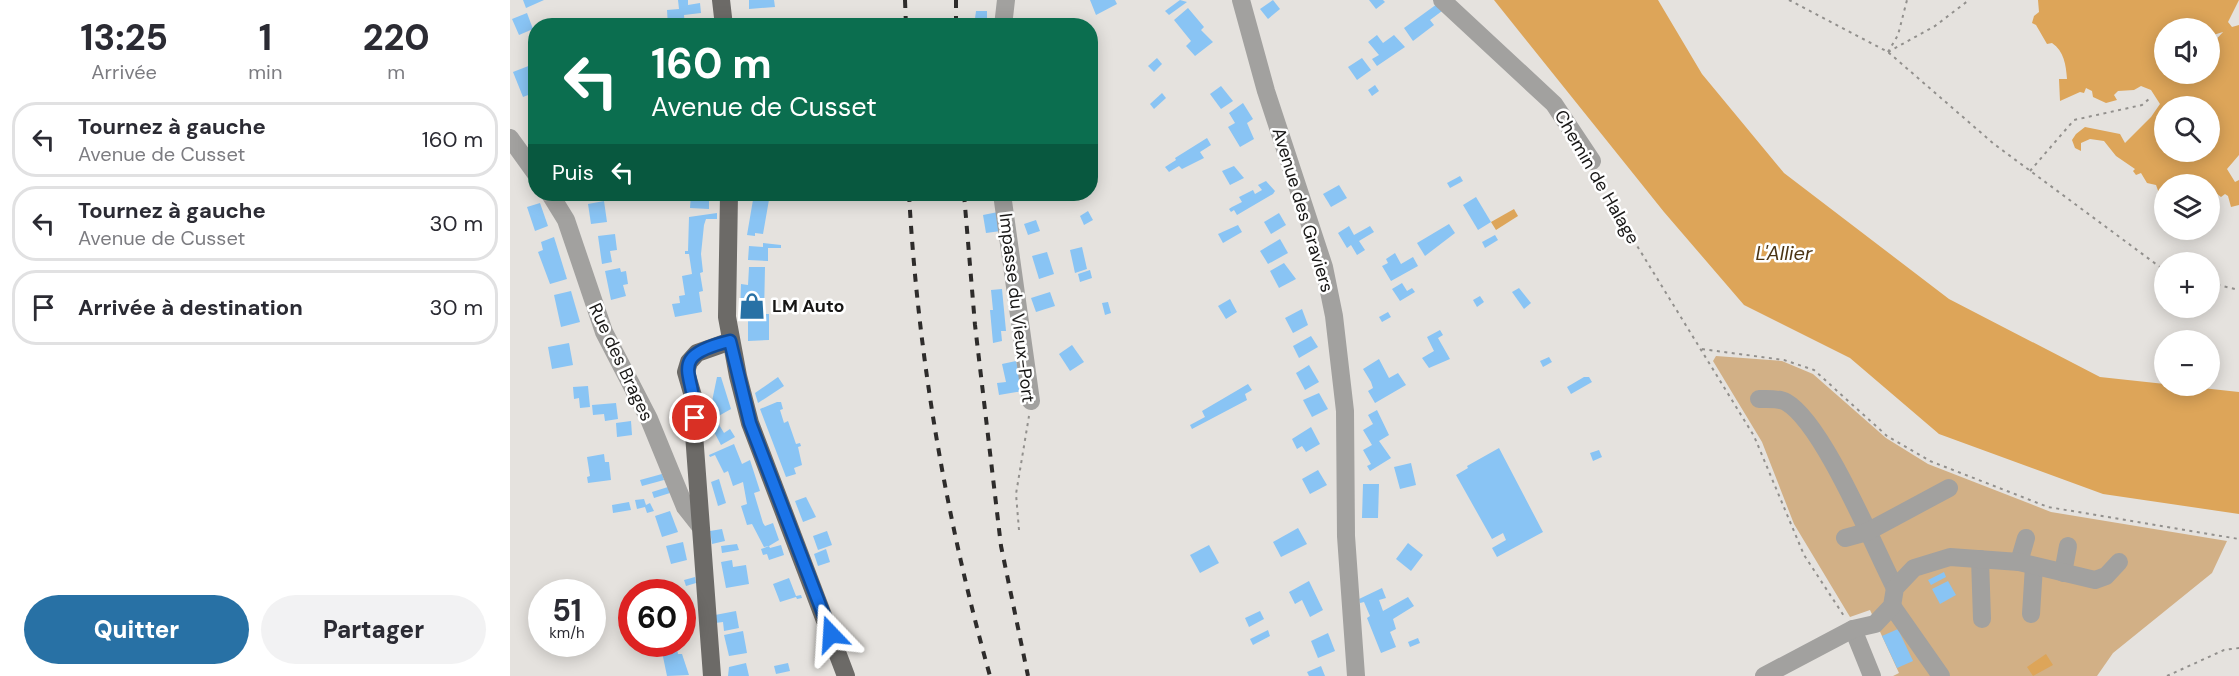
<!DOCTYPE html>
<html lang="fr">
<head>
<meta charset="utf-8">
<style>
  :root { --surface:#fff; --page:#f2f2f3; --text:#2b2b33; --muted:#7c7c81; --line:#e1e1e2; --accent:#2871a5 }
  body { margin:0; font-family:"DM Sans",sans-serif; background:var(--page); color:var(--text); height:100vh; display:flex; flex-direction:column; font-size:22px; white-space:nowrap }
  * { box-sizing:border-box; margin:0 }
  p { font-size:20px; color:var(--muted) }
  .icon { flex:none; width:33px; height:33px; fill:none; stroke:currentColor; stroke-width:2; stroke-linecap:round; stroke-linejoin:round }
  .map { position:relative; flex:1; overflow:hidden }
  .sheet { display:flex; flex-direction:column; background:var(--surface); width:510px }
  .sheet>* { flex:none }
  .banner { position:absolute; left:18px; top:18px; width:570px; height:183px; border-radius:24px; box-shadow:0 3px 15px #0003; background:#0b6e4f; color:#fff; overflow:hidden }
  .buttons { position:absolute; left:1644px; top:18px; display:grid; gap:12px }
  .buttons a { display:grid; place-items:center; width:66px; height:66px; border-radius:50%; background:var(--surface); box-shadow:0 3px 15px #0003; font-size:30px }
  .speed { position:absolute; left:18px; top:579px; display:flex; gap:12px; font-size:30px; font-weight:700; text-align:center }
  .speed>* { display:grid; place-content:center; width:78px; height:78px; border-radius:50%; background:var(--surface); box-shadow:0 3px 15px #0003; line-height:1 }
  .speed small { font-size:15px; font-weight:400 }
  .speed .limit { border:9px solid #d22; background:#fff; color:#111 }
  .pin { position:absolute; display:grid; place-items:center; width:51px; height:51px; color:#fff; margin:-26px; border:3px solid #fff; border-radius:50%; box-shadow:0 2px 6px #0007 }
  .me { position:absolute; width:66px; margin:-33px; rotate:340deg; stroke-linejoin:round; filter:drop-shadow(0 0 4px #0008) }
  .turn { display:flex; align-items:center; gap:21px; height:126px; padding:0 24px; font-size:27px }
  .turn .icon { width:78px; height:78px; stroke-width:2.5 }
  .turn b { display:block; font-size:42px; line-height:51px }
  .then { display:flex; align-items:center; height:57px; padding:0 24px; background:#0003; gap:12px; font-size:22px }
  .eta { display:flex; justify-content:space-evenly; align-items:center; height:102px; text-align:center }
  .eta b { font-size:36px; font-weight:800; line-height:42px }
  .primary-button { display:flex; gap:12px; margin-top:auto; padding:12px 24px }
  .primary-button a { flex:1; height:69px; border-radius:36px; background:var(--accent); color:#fff; font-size:24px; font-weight:800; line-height:69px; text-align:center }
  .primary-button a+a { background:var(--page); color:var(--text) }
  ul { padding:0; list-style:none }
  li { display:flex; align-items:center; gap:18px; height:75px; margin:0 12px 9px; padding:0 12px; border:3px solid var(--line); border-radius:24px }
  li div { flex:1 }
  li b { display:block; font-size:22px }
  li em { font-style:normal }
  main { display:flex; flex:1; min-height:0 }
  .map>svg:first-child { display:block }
</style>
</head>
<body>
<main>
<section class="sheet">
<div class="eta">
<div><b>13:25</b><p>Arrivée</p></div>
<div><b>1</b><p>min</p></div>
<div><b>220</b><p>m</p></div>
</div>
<ul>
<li><svg class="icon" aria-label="left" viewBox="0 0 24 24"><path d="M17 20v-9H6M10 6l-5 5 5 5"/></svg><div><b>Tournez à gauche</b><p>Avenue de Cusset</p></div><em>160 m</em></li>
<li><svg class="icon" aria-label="left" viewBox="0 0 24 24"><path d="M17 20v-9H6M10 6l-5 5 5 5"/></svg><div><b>Tournez à gauche</b><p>Avenue de Cusset</p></div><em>30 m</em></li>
<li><svg class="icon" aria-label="arrive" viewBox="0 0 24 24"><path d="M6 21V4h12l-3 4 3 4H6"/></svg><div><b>Arrivée à destination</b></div><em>30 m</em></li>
</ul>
<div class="primary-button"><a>Quitter</a><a>Partager</a></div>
</section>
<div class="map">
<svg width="1729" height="676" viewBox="0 0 1729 676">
  <rect width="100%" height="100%" fill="#e5e2de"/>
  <polygon fill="#d2b086" points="1206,356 1272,361 1303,374 1376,438 1418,464 1541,512 1717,541 1702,573 1603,653 1587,676 1383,676 1389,673 1360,610 1340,617 1284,524 1252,442 1203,361"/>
  <g fill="#dda559" fill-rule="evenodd">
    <polygon points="984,0 1148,0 1192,74 1274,173 1439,299 1590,377 1729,392 1729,514 1593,494 1429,434 1340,358 1234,305 1154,212"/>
    <path d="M1528,0H1729L1718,22L1722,27L1729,25V155L1717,169L1725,182L1729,180V205L1721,207L1718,196L1715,194L1711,197L1707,194L1700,202V184H1654V205L1649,206L1646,200L1650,196L1646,185L1637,183L1631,173L1626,175L1623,171L1625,169L1606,156L1594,141L1580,139L1571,143V151L1565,148L1562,140L1566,134L1575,127L1610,134L1615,143L1641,117L1650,104L1641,90L1631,86L1624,90L1608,91L1604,95L1607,100L1596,103L1583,97L1582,91L1576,88L1574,93L1570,92L1550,101L1549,79H1557C1556,65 1554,51 1542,43L1537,44L1526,25L1522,23L1524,16L1529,12ZM1654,28H1700V36L1713,32L1700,46V74H1674L1668,78L1654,74ZM1654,106H1700V152H1654Z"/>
    <polygon points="1004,209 1008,216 986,230 981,222"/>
    <polygon points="1536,654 1543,665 1523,676 1517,667"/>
  </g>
  <g fill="#89c4f4">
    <polygon points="13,0 34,0 16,8"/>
    <polygon points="168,0 178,0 178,5 190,3 191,13 174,15 175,26 158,26 157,10 169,9"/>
    <polygon points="239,0 264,0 265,7 239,9"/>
    <polygon points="580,0 605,0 607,4 586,15"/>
    <polygon points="670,0 677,2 659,15 655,11"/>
    <polygon points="763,0 770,9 758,19 750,9"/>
    <polygon points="859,0 873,0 875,2 866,9"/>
    <polygon points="927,4 932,11 920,20 924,25 903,41 894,28"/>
    <polygon points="678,8 694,27 691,30 703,42 685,56 676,46 681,41 664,20"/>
    <polygon points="466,11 477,11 477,26 464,26"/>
    <polygon points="17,13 23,29 9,35 2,19"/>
    <polygon points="255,18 255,26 237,26 236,19"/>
    <polygon points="867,35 873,43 884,35 895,47 867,66 862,59 869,55 858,42"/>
    <polygon points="647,58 652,64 644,72 638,66"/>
    <polygon points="852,58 861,70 847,80 838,67"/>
    <polygon points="21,65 26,77 26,92 13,97 3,72"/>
    <polygon points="865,85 869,91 862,96 858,90"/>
    <polygon points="711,86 723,101 711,109 700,94"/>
    <polygon points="652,93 656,98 644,109 640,104"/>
    <polygon points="733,103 743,119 737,123 744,139 730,147 718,127 725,123 719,113"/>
    <polygon points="697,138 701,145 690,152 694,158 672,169 669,166 659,172 655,167 666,160 665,158"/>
    <polygon points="724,166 734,178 720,185 712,171"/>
    <polygon points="950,176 953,181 940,188 937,183"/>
    <polygon points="756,181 765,191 763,194 727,215 724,210 721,212 719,209 722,207 732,202 729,197 743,190 745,194 752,190 748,185"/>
    <polygon points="829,185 837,198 821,207 813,194"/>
    <polygon points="181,194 199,194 199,209 180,208"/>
    <polygon points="244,194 260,194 253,234 245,233 245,236 237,235"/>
    <polygon points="966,197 981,222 968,230 953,205"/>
    <polygon points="94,201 97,222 81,224 78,204"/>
    <polygon points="30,203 38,226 25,231 17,207"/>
    <polygon points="578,211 583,220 574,225 570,216"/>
    <polygon points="488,212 491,231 476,233 473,215"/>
    <polygon points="207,213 207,219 196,219 194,225 191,254 193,272 190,273 193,291 189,292 192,312 165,317 162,304 170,303 169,296 175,295 172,276 182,274 179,254 175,254 175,251 178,251 179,217"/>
    <polygon points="769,213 776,225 761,234 754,222"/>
    <polygon points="526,220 530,231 518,235 514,224"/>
    <polygon points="939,224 945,233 915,256 907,243"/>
    <polygon points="728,225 732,232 713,243 708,234"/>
    <polygon points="839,226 844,235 860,226 864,232 849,241 855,250 847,255 841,245 837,248 828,233"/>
    <polygon points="105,234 107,250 100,251 102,262 92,264 88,236"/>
    <polygon points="985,235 988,240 975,248 972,242"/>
    <polygon points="44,237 57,279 40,284 28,252 33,250 31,242"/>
    <polygon points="770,239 778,253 758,264 750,251"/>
    <polygon points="253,243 271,245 271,248 258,248 258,261 238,260 239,246 253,247"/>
    <polygon points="572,247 577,269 565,273 560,250"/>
    <polygon points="537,252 544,274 529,279 522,256"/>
    <polygon points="885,253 891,264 903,257 908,266 881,281 872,266 878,263 876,259"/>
    <polygon points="774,263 786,279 769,288 760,271"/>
    <polygon points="239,267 255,267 254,314 259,314 259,340 238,341 238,314 230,314 231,284 238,285"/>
    <polygon points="110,268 111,272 116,271 118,284 113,285 116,296 101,300 95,271"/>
    <polygon points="580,270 582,278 570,282 568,274"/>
    <polygon points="892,283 897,291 902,288 905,292 890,301 882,289"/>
    <polygon points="1009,288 1021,303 1014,309 1002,292"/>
    <polygon points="492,289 496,331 491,331 492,341 483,343 480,310 483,310 481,290"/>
    <polygon points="61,291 70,322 51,327 44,295"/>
    <polygon points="540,292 545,306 526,312 521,298"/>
    <polygon points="970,296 974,302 967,307 963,300"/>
    <polygon points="720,299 727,312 716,319 708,306"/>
    <polygon points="598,302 601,313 595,315 592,303"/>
    <polygon points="792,309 798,325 783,333 775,318"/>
    <polygon points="878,312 881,317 872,322 869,317"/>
    <polygon points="930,330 933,335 928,338 940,359 919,368 912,358 924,351 917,337"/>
    <polygon points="801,336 808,347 789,358 783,346"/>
    <polygon points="59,343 63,365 42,369 38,347"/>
    <polygon points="562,345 574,362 560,371 549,354"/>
    <polygon points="1039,357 1042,362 1033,367 1030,361"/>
    <polygon points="869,359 879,378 888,373 896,385 865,403 858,391 863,388 861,382 853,369"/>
    <polygon points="506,361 513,391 489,395 487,383 496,382 492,364"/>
    <polygon points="799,365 809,382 795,390 786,373"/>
    <polygon points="207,377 211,377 221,409 205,418 214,433 220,429 225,437 211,445 203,430 195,435"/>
    <polygon points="268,377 274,386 248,403 245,393"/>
    <polygon points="1074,377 1079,377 1082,382 1061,394 1057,387"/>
    <polygon points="738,384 742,390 735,394 737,400 682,429 680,425 695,417 692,411"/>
    <polygon points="78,386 80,407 70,408 69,398 64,399 63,387"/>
    <polygon points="809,393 818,409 802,417 793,400"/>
    <polygon points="267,402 271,402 273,409 270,410 274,423 278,421 286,444 290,443 291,446 288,447 292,465 284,468 286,474 276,477 250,409"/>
    <polygon points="106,403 108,419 95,421 94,414 83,415 82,405"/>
    <polygon points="867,410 879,435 869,441 881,458 860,471 857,466 861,464 853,450 862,445 853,430 863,424 858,415"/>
    <polygon points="121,421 122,435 107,437 106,423"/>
    <polygon points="801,427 810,444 796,452 792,446 787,449 782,439"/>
    <polygon points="224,444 232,464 240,460 250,491 244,493 253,523 255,526 263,523 269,540 259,546 260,548 271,545 274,555 259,560 257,554 253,555 251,549 259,546 254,547 242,524 237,525 231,506 237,504 233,482 223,486 218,471 214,473 205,455 200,457 199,455"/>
    <polygon points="989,448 1033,532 987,557 982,548 996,540 993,533 982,539 946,475 958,468 957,466"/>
    <polygon points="1089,450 1092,457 1083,461 1080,453"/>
    <polygon points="94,454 95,462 99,462 101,480 78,483 77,477 80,476 77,457"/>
    <polygon points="901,463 906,485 890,489 884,467"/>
    <polygon points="808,470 817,485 800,494 792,479"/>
    <polygon points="152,474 154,480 132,486 130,480"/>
    <polygon points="209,479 216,503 208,506 201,482"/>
    <polygon points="853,484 869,484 868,518 852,518"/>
    <polygon points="158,487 160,493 144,498 142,492"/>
    <polygon points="296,497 306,517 293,522 285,501"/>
    <polygon points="134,499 136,505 140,503 144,511 137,513 135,507 127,509 125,500"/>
    <polygon points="119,502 121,510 103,513 102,505"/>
    <polygon points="160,511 168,532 152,537 145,516"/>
    <polygon points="788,528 797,544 771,557 763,542"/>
    <polygon points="212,529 215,541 202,544 200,531"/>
    <polygon points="317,531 322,545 308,550 303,536"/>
    <polygon points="173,542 177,560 161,564 156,546"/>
    <polygon points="898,543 913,555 901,571 886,559"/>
    <polygon points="227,544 229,550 212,553 211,546"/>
    <polygon points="699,545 709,563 690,573 680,555"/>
    <polygon points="316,549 320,562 308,566 304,554"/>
    <polygon points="222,560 223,567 236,565 239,584 216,588 211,562"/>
    <polygon points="1434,572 1436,577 1421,585 1418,580"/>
    <polygon points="185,577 186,583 176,586 174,580"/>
    <polygon points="279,578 286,596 291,595 292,598 287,599 286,597 270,602 263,584"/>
    <polygon points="799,581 813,610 800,617 792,600 785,604 779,592"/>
    <polygon points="1438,581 1446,595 1430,604 1422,589"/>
    <polygon points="872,588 876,598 869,600 873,611 898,597 904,606 883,619 886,629 880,632 886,647 871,653 857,618 860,616 854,602 850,603 849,599"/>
    <polygon points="226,611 229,628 214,631 213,622 205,623 205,615"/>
    <polygon points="750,611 754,619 739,627 735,618"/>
    <polygon points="1388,629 1403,661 1387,668 1372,636"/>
    <polygon points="758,630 760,636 743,645 740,639"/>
    <polygon points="233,631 237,653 219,656 214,635"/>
    <polygon points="818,633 825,651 808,658 801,641"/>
    <polygon points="908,638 910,643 900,647 898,642"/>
    <polygon points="166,644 168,654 172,654 179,675 157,676 151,647"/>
    <polygon points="236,663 239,676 218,676 219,667"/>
    <polygon points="278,663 280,671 266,674 264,666"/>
    <polygon points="811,666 815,676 799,676 797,672"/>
  </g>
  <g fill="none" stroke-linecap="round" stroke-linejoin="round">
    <g stroke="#92908d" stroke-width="2" stroke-dasharray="3 4.5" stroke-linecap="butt">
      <polyline points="1279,0 1378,52 1484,144 1654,270"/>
      <polyline points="1378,52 1425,26 1459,0"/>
      <polyline points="1378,52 1388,35 1397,0"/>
      <polyline points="1520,171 1564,120 1632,105 1640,98"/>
      <polyline points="1088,174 1121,236 1244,436 1294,555 1334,616"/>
      <polyline points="1700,283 1729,290"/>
      <polyline points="1192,349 1274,360 1304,370 1377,436 1420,461 1538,507 1729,539"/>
      <polyline points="509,530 506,494 519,416"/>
      <polyline points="1657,676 1714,650 1729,648"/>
    </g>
    <g stroke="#a2a19f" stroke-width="18">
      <polyline points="731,0 756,91 814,267 824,316 835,411 836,536 846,676"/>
      <polyline points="932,0 1044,104 1082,161"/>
      <polyline points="493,26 496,0"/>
      <polyline points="0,138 26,174"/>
      <polyline points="40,194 56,220 94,332 139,419 175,507 190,526"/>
      <polyline points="492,194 521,401"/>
      <path d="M1249,399C1257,399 1269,398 1276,402C1313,423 1363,545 1385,588"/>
      <polyline points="1335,538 1357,532 1439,488"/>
      <polyline points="1470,559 1472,619"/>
      <polyline points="1509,562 1516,538"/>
      <polyline points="1553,573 1558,546"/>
      <polyline points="1382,606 1431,676"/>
      <polyline points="1521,614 1524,566"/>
      <polyline points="1343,629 1362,676"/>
      <polyline points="1254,676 1343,629 1365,624 1382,606 1385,588 1404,568 1440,557 1509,562 1585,580 1596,576 1609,562"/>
    </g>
    <g stroke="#6c6a67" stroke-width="18">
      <polyline points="211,0 214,26"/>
      <polyline points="219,194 217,317 228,376 240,423 336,676"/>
      <polyline points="202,676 184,434 185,403 176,372 179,362 187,353 221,341"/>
    </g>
    <g stroke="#2e2c2b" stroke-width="4" stroke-dasharray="8 8" stroke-linecap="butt">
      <polyline points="395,0 396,26"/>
      <polyline points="446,0 446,26"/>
      <path d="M399,194C408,357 436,519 480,676"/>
      <polyline points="454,194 465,325 491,546 518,676"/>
    </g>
  </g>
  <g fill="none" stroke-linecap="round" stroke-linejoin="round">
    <defs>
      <path id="route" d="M185,418C186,373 154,357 220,341L240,423L321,634"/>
    </defs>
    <use href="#route" stroke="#114b97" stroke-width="15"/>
    <use href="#route" stroke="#1a73e8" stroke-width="10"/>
  </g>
  <defs>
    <symbol id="shop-bare" viewBox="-9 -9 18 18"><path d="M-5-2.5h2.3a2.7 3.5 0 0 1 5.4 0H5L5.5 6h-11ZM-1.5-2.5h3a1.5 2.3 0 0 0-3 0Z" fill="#2871a5" stroke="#fff" stroke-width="2.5" paint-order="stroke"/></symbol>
  </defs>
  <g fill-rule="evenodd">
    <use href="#shop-bare" x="223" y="287" width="38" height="38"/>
  </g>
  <g text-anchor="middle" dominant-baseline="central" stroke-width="5" stroke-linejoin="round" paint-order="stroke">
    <g font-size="18" fill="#181716" stroke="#fff">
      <text transform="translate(1087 177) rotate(60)">Chemin de Halage</text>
      <text transform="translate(793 210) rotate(73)">Avenue des Graviers</text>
      <text transform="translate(507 308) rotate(83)">Impasse du Vieux-Port</text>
      <text transform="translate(111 362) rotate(65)">Rue des Brages</text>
    </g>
    <g font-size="18" font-weight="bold" fill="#181716" stroke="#fff" text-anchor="start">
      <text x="262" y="306">LM Auto</text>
    </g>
    <g font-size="20" font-style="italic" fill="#4b3413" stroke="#fff">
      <text x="1274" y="253">L'Allier</text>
    </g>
  </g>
</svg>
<div class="buttons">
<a><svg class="icon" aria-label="sound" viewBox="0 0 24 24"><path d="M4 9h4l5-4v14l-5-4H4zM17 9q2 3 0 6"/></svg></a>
<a><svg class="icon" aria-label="search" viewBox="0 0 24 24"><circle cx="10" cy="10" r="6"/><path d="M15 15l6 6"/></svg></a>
<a><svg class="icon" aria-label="layers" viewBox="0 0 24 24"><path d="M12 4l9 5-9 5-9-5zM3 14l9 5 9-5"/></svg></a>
<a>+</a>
<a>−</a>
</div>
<div class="speed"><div>51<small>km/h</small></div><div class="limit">60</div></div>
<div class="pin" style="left:185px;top:418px;background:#d93025"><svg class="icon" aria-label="arrive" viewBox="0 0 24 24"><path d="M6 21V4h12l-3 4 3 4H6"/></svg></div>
<svg class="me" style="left:321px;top:634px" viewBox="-20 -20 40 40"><path d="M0-17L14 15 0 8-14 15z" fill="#1a73e8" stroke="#fff" stroke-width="4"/></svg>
<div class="banner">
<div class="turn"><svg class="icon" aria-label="left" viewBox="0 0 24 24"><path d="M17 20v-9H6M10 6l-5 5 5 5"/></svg><div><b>160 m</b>Avenue de Cusset</div></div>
<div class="then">Puis<svg class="icon" aria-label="left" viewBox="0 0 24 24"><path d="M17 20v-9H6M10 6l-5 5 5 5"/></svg></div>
</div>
</div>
</main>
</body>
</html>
